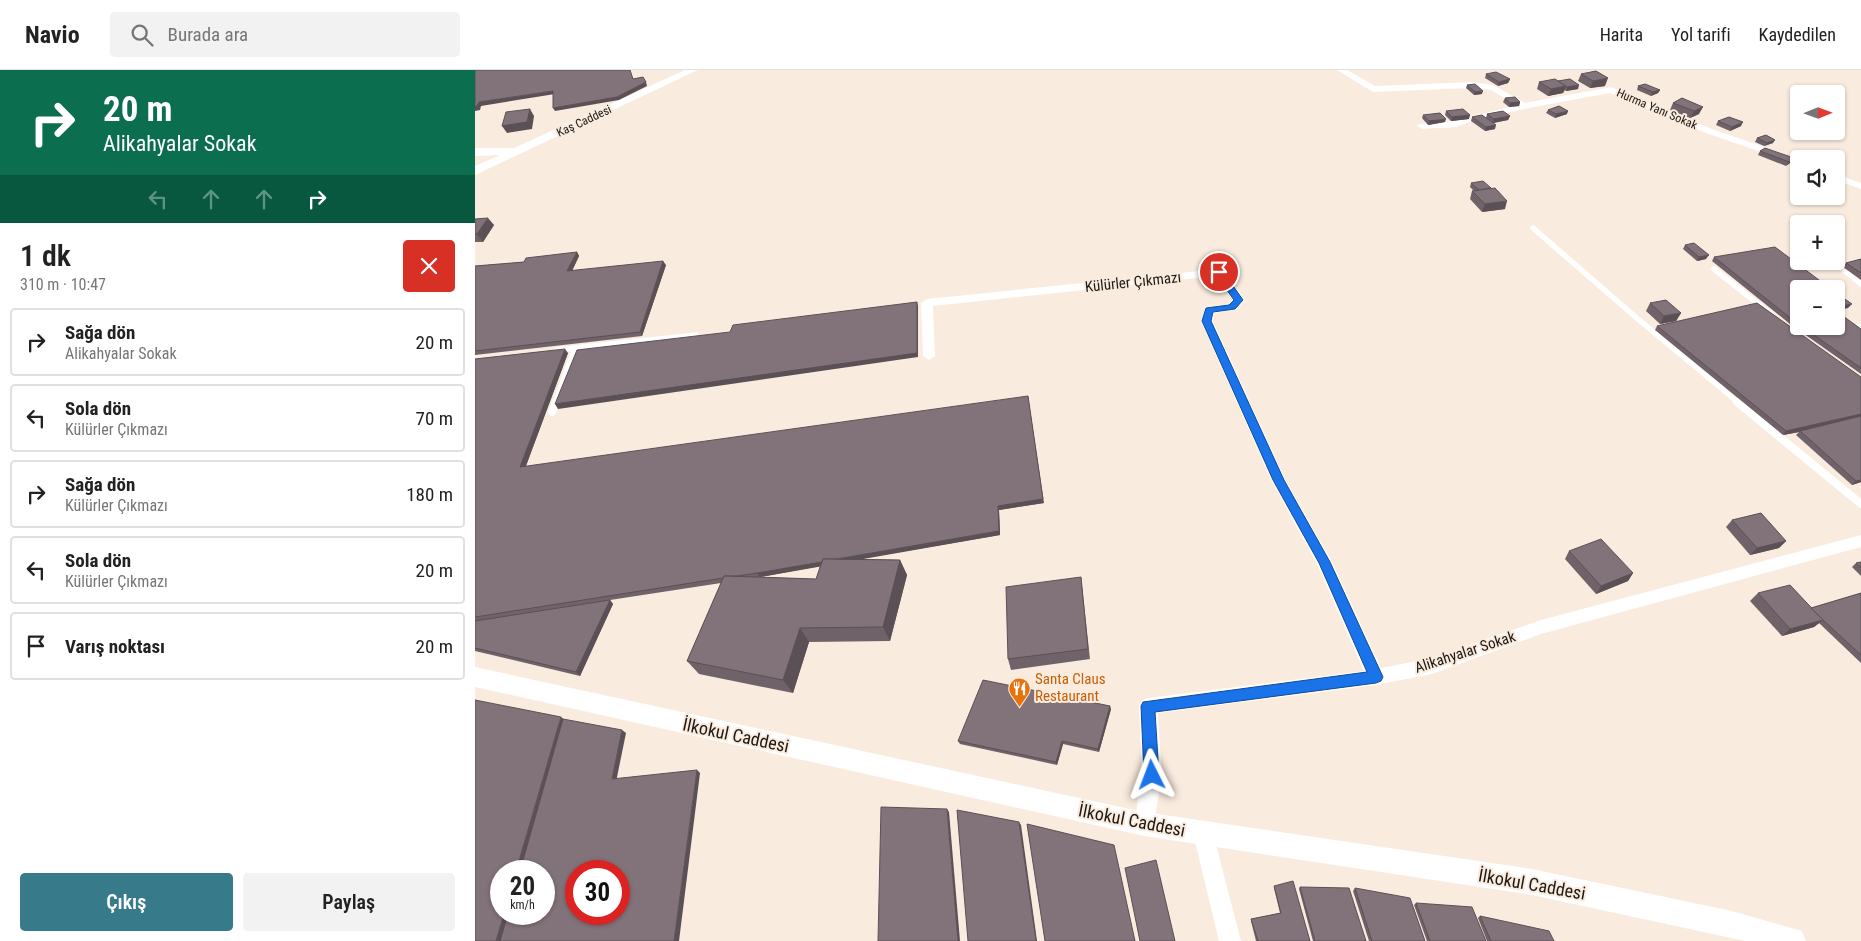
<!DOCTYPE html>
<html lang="tr">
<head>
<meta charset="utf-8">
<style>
  :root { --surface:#fff; --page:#f2f2f2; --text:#222; --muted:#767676; --line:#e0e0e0; --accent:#377a8a }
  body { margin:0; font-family:"Roboto Condensed",sans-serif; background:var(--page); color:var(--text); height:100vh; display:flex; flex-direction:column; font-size:19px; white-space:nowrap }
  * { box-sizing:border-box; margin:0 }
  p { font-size:16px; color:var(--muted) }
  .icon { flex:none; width:28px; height:28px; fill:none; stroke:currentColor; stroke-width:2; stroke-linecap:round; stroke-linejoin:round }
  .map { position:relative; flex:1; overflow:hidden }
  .side { display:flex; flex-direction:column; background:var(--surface); width:475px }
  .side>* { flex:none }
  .top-card { background:#0b6e4f; color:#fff; overflow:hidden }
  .needle { width:32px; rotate:89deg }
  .controls { position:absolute; left:1315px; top:15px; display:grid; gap:10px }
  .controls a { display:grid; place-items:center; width:55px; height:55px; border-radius:5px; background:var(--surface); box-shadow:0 1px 4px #0004; font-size:25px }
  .speed { position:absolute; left:15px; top:790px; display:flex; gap:10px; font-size:25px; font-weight:700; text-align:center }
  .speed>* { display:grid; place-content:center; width:65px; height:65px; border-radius:50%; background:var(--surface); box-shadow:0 1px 4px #0004; line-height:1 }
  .speed small { font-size:12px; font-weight:400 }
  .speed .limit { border:8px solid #d22; background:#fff; color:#111 }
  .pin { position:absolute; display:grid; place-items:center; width:42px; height:42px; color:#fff; margin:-21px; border:2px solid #fff; border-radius:50%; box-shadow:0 1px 5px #0007 }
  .me { position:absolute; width:55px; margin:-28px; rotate:357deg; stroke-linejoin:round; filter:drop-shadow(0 0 4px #0008) }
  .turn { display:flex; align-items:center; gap:18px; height:105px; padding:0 20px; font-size:22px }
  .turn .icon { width:65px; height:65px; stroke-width:2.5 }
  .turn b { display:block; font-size:35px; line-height:42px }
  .lanes { display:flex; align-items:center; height:48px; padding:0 20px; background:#0003; justify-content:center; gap:25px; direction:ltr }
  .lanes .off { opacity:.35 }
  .round { display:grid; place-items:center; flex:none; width:52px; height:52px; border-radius:5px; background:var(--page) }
  .overview { display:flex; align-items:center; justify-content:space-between; height:85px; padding:0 20px }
  h1 { font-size:30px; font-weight:600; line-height:38px }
  .primary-button { display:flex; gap:10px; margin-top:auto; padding:10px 20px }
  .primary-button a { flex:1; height:58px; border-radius:5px; background:var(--accent); color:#fff; font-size:20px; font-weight:600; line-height:58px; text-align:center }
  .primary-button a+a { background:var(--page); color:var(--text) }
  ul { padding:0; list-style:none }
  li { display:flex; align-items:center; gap:15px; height:68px; margin:0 10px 8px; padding:0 10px; border:2px solid var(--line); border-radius:5px }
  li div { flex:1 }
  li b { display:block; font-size:19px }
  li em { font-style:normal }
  header { display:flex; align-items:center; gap:30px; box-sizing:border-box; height:70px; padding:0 25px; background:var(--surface); border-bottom:1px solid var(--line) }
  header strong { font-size:24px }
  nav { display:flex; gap:28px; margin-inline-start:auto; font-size:18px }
  .search { width:350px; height:45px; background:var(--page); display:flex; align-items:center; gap:12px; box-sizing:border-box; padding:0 18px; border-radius:5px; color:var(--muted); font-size:19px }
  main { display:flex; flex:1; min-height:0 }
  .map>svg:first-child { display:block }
</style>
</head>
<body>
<header>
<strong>Navio</strong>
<div class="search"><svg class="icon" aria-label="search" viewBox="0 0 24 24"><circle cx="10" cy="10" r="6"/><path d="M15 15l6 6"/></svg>Burada ara</div>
<nav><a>Harita</a><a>Yol tarifi</a><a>Kaydedilen</a></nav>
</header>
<main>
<section class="side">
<div class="top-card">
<div class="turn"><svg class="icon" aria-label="right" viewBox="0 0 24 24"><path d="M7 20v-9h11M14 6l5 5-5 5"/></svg><div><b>20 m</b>Alikahyalar Sokak</div></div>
<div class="lanes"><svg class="icon off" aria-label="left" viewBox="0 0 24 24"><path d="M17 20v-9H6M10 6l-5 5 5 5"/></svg><svg class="icon off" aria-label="ahead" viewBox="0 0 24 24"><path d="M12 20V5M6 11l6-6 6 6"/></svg><svg class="icon off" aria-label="ahead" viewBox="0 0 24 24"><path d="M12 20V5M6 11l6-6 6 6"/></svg><svg class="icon" aria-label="right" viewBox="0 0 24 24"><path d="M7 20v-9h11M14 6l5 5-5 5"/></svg></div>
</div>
<div class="overview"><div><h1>1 dk</h1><p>310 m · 10:47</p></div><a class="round" style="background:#d93025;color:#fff"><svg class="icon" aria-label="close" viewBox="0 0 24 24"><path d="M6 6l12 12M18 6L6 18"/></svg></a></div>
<ul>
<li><svg class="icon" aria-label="right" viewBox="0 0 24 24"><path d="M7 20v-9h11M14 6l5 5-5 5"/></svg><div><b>Sağa dön</b><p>Alikahyalar Sokak</p></div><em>20 m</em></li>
<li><svg class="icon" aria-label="left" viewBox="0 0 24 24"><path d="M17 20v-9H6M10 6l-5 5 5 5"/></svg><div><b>Sola dön</b><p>Külürler Çıkmazı</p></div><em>70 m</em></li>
<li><svg class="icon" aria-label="right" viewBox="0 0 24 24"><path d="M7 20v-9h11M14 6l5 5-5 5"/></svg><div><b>Sağa dön</b><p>Külürler Çıkmazı</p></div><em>180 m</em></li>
<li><svg class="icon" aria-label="left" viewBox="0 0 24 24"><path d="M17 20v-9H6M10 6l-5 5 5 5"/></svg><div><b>Sola dön</b><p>Külürler Çıkmazı</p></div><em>20 m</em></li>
<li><svg class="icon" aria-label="arrive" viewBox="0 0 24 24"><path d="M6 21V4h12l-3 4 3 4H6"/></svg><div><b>Varış noktası</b></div><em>20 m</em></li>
</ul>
<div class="primary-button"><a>Çıkış</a><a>Paylaş</a></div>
</section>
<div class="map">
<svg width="1386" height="871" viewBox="0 0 1386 871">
  <rect width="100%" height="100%" fill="#f9ebde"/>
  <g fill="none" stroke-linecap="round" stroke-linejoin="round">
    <g stroke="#fff" stroke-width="5.5">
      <polyline points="1058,158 1164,250 1264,333"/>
      <polyline points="1239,199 1297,245"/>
      <polyline points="1370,201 1386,214"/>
      <polyline points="1386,257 1383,257 1386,260"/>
      <polyline points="82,280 221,265"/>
      <polyline points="80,333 100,278"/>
    </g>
    <g stroke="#fff" stroke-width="8">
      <polyline points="1262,332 1386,434"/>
      <polyline points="77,342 81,332"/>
    </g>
    <g fill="#fff" fill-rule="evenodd">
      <polygon points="862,0 872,0 900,16 998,12 1018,15 1050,33 1136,17 1237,59 1324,89 1324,95 1231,63 1135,23 1049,39 1000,50 981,57 947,59 942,56 944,54 980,51 1041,35 1016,20 998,18 898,22"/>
      <polygon points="1361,104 1386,113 1386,119 1361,110"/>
      <polygon points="744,199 748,200 770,230 761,240 739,243 738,251 810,409 857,492 906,598 957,588 1066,550 1386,465 1386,477 1066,564 957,604 901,615 683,643 687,705 679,754 676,761 669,764 662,761 659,754 667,705 664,636 667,630 673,628 889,601 842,494 796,410 726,251 730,237 753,234 758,230 741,206 458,236 460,286 454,290 448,286 446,233 452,229"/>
      <polygon points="728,753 735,756 738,763 766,871 744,871 718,763 721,756"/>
    </g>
    <g fill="#fff" fill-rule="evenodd">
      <polygon points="210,0 223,0 0,105 0,96 25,85 0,86 0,78 39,78"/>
      <polygon points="0,597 669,742 1057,799 1257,841 1327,861 1331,871 1270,871 1057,825 669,766 0,617"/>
    </g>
  </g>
  <g fill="#706269" fill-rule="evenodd">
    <polygon points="1011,4 1035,9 1033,13 1023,16 1010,8"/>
    <polygon points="1106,4 1130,16 1115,18 1103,11"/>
    <polygon points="1083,11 1103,19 1091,21 1090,20 1088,23 1073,26 1062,19 1064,12"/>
    <polygon points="992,15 1007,24 999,25 991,18"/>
    <polygon points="1163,16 1185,20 1183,23 1176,26 1162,20"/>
    <polygon points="1030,28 1045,32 1044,36 1034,37 1028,32"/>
    <polygon points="1207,28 1224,44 1215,48 1195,40 1198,33"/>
    <polygon points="1073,40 1092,44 1080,48 1071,43"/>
    <polygon points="971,41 994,49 976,51 970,45"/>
    <polygon points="1012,44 1035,46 1033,50 1018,53 1011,48"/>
    <polygon points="948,45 970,52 953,55 947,48"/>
    <polygon points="997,47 1020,59 1010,61 996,51"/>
    <polygon points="1243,51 1266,56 1255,61 1241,55"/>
    <polygon points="1282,68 1298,73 1289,76 1280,72"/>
    <polygon points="1285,81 1319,88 1316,92 1311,96 1283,85"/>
    <polygon points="996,113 1030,139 1007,142 995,129 997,121 999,121 995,117"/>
    <polygon points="0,149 19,155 8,172 0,172"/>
    <polygon points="1210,175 1231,189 1222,191 1208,179"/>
    <polygon points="102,182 104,186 97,201 191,195 167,266 0,285 0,196 49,192"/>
    <polygon points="1239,187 1324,219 1324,256 1361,256 1386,259 1386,304 1315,254 1237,191"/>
    <polygon points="1386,189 1386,210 1368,197 1371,193"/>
    <polygon points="1175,233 1206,243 1201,251 1185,254 1171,241"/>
    <polygon points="1182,256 1386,307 1386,412 1377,415 1321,365 1324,362 1308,365 1180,260"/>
    <path d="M93,283L51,396L569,433L524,440L525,465L384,489L425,490L432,505L415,571L334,572L318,623L224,604L212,591L246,513L135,530L138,534L105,606L0,581V289ZM345,496L341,509L285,507Z"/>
    <polygon points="1257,450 1311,471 1304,478 1275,485 1251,457"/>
    <polygon points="1094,481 1158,503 1153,511 1121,524 1090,489"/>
    <polygon points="1386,492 1386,506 1377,497 1381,493"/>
    <polygon points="606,507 615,589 536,600 533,589"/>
    <polygon points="1283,523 1336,538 1386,523 1386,593 1344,553 1339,557 1307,566 1275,531"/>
    <polygon points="636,639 624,682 588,674 582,695 485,674 483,671"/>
    <polygon points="799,816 835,871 781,871 776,851 776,849 805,843 799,818"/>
    <polygon points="825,817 891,871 838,871 824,819"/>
    <polygon points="880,818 950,871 894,871 878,821"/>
    <polygon points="941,833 1011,871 952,871 939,835"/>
    <polygon points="1005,846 1079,871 1012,871 1003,848"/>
  </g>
  <g fill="#5b5055">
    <polygon points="1133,8 1130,16 1115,18 1118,11"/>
    <polygon points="1035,9 1033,13 1023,16 1024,12"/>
    <polygon points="171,12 172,16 144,30 80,41 78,38"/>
    <polygon points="1104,15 1103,19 1091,21 1092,17"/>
    <polygon points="1091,16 1088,23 1073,26 1076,19"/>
    <polygon points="1185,20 1183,23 1176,26 1178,22"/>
    <polygon points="78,21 80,24 6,36 5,40 0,41 0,37 4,32"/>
    <polygon points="1008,21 1007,24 999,25 1000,22"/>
    <polygon points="1045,32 1044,36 1034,37 1035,33"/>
    <polygon points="1228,37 1224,44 1215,48 1219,41"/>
    <polygon points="55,39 59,46 57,59 32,63 27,56"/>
    <polygon points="1093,41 1092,44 1080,48 1081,44"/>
    <polygon points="995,45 994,49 976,51 977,47"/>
    <polygon points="1035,46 1033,50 1018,53 1019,49"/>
    <polygon points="971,49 970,52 953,55 954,51"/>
    <polygon points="1268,52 1266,56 1255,61 1257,57"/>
    <polygon points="1021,55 1020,59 1010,61 1011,57"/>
    <polygon points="1300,70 1298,73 1289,76 1292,73"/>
    <polygon points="1319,88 1316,92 1311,96 1314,92"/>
    <polygon points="1032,131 1030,139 1007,142 1010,134"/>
    <polygon points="13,148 19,155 8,172 2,164"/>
    <polygon points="102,182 104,186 95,205 92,201"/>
    <polygon points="1234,185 1231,189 1222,191 1224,187"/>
    <polygon points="188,191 191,195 167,266 165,262"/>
    <polygon points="442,232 443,236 443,287 83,339 80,334"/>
    <polygon points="1377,234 1373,238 1361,241 1361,237"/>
    <polygon points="1206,243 1201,251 1185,254 1189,246"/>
    <polygon points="90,279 93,283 49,401 45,397"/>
    <polygon points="553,326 569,433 524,440 525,465 285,507 282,503 523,436"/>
    <polygon points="1386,344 1386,347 1325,361 1324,362 1308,365 1311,361"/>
    <polygon points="1386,410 1386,412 1377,415 1381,411"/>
    <polygon points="1311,471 1304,478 1275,485 1282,478"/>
    <polygon points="425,490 432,505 415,571 408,557"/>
    <polygon points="1158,503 1153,511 1121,524 1126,516"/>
    <polygon points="135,530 138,534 105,606 101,602"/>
    <polygon points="1348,550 1339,557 1307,566 1315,559"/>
    <polygon points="325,558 334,572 318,623 308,610"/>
    <polygon points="635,636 636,639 624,682 623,679"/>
    <polygon points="86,647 90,650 47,801 41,801"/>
    <polygon points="147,660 151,663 141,712 137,709"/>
    <polygon points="587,671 588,674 582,695 581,692"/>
    <polygon points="222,700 225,703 204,871 199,871"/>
    <polygon points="472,739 474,742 485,871 483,871"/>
    <polygon points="544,752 546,755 562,871 561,871"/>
    <polygon points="29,844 35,844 27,871 21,871"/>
  </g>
  <g fill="#82727a" stroke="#5b5055" fill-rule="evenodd">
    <polygon points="0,0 155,0 158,9 168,7 171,12 142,27 78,38 78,21 4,32 2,36 0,37"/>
    <polygon points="1121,1 1133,8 1118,11 1106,4"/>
    <polygon points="1021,2 1035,9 1024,12 1011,4"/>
    <polygon points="1080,9 1091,16 1076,19 1064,12"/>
    <polygon points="1095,9 1104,15 1092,17 1083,11"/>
    <polygon points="1000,14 1008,21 1000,22 992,15"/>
    <polygon points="1170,14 1185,20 1178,22 1163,16"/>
    <polygon points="1040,27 1045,32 1035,33 1030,28"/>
    <polygon points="1207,28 1228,37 1219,41 1198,33"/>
    <polygon points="1084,36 1093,41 1081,44 1073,40"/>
    <polygon points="55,39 52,52 27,56 31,42"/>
    <polygon points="988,39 995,45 977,47 971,41"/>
    <polygon points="1028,41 1035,46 1019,49 1012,44"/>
    <polygon points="965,43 971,49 954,51 948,45"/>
    <polygon points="1007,45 1021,55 1011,57 997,47"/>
    <polygon points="1254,47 1268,52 1257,57 1243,51"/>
    <polygon points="1291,65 1300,70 1292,73 1282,68"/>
    <polygon points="1290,78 1319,88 1314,92 1285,81"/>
    <polygon points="1008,111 1016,118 1004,120 996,113"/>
    <polygon points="1020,118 1032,131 1010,134 997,121"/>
    <polygon points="13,148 2,164 0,164 0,149"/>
    <polygon points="1219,173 1234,185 1224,187 1210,175"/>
    <polygon points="1300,177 1356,219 1324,219 1324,255 1239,187"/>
    <polygon points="102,182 92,201 188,191 165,262 0,281 0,196 49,192 51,188"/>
    <polygon points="1386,189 1386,203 1371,193"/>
    <polygon points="1361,223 1377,234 1361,237"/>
    <polygon points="1191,230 1206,243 1189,246 1175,233"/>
    <polygon points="442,232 442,283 80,334 102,280 255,262 258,255"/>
    <polygon points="1282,233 1386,307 1386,344 1311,361 1182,256"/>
    <polygon points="1361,241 1386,259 1386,298 1326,256 1361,256"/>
    <polygon points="90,279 45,397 553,326 568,429 523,436 524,461 362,489 348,489 347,492 282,503 262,506 249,506 248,508 0,547 0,289"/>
    <polygon points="1386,346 1386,410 1381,411 1325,361"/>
    <polygon points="1286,443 1311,471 1282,478 1257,450"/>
    <polygon points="1126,469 1158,503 1126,516 1094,481"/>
    <polygon points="348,489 425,490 408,557 325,558 308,610 212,591 249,506 341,509"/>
    <polygon points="1386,492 1386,498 1381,493"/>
    <polygon points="606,507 613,579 533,589 531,517"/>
    <polygon points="1315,515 1348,550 1315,559 1283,523"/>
    <polygon points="1386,523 1386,585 1348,550 1336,538"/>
    <polygon points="135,530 101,602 0,578 0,551"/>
    <polygon points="508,610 635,636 623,679 587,671 581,692 483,671"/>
    <polygon points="0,630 86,647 41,801 26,801 26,844 29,844 21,871 0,871"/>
    <path d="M88,649L147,660L137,709L222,700L199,871H25L33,844H69V801H45ZM101,801H144V844H101Z"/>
    <polygon points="406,737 472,739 483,871 403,871"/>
    <polygon points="482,740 544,752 561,871 493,871"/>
    <polygon points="552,754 639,775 660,871 570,871"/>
    <polygon points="681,790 700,871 665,871 650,798"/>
    <polygon points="818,811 835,871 783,871 776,849 806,843 799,816"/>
    <polygon points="825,817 874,818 891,871 840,871"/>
    <polygon points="880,818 935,828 950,871 897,871"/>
    <polygon points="941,833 997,837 1011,871 955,871"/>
    <polygon points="1005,846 1074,861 1079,871 1016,871"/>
  </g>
  <polygon fill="#1a73e8" stroke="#114b97" points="744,199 747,200 768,230 760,239 738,242 736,251 809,410 855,492 908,607 906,611 901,613 680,642 684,705 682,710 677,712 671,710 669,705 666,636 668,632 892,602 844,493 798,410 727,251 731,238 754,235 759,230 739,202"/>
  <defs>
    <symbol id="restaurant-pin" viewBox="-11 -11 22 30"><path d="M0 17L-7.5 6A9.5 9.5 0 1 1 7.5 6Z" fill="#e8710a" stroke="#f9ebde"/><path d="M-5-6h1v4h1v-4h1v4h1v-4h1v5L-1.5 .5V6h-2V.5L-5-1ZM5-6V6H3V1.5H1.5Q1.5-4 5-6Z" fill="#fff"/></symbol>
  </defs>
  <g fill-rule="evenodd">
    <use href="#restaurant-pin" x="532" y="606" width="25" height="34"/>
  </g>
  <g text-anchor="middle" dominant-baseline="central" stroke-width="4" stroke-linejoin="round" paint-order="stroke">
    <g font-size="12" fill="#1e1914" stroke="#f9ebde">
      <text transform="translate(1182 39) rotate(23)">Hurma Yanı Sokak</text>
      <text transform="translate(109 51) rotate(-25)">Kaş Caddesi</text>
    </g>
    <g font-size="15" fill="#1e1914" stroke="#f9ebde">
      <text transform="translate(658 212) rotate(-6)">Külürler Çıkmazı</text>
      <text transform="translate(990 582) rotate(-18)">Alikahyalar Sokak</text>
    </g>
    <g font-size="15" fill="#c56008" stroke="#f9ebde" text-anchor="start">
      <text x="560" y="609">Santa Claus<tspan x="560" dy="17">Restaurant</tspan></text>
    </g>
    <g font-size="18" fill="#1e1914" stroke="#f9ebde">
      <text transform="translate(261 665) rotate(12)">İlkokul Caddesi</text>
      <text transform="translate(657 750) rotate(11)">İlkokul Caddesi</text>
      <text transform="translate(1057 814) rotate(10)">İlkokul Caddesi</text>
    </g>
  </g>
</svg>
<div class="controls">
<a><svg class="needle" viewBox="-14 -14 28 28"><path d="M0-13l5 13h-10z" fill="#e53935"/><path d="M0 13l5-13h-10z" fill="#767676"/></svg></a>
<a><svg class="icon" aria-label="sound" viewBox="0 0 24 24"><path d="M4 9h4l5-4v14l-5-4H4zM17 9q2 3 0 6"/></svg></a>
<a>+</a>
<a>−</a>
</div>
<div class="speed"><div>20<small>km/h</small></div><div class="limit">30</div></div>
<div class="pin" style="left:744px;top:202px;background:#d93025"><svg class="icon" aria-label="arrive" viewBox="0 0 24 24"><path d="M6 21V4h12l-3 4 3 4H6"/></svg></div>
<svg class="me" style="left:677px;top:705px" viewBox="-20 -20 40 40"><path d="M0-17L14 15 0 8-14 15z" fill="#1a73e8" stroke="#fff" stroke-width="4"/></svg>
</div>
</main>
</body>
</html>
